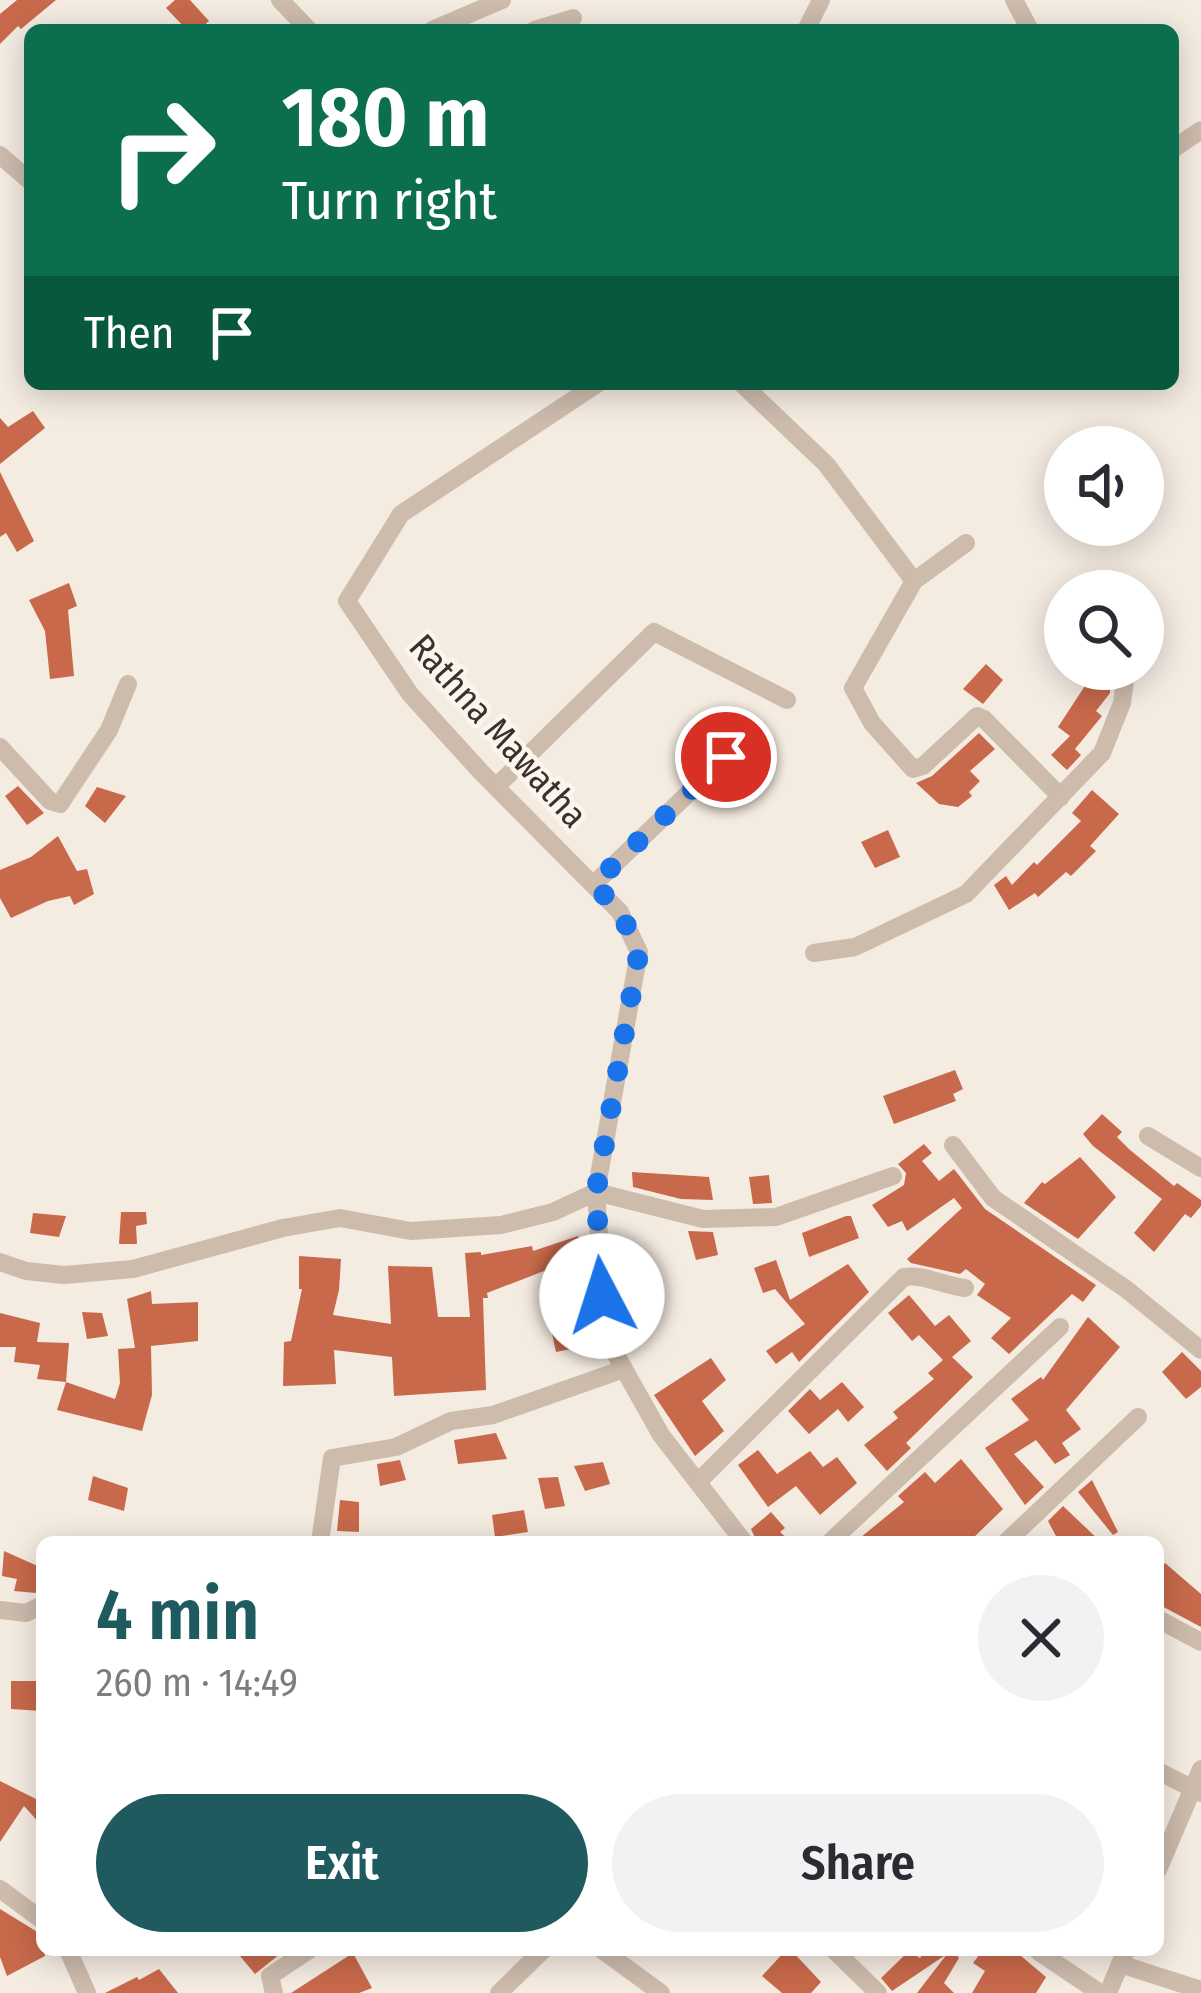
<!DOCTYPE html>
<html lang="en">
<head>
<meta charset="utf-8">
<style>
  :root { --surface:#fff; --page:#f2f2f3; --text:#2b2b33; --muted:#7c7c81; --accent:#1f5a5e }
  body { margin:0; font-family:"Fira Sans Condensed",sans-serif; background:var(--page); color:var(--text); height:100vh; display:flex; flex-direction:column; font-size:45px; white-space:nowrap }
  * { box-sizing:border-box; margin:0 }
  p { font-size:39px; color:var(--muted) }
  .icon { flex:none; width:66px; height:66px; fill:none; stroke:currentColor; stroke-width:2; stroke-linecap:round; stroke-linejoin:round }
  .map { position:relative; flex:1; overflow:hidden }
  .details { position:absolute; left:36px; top:1536px; width:1128px; height:420px; display:flex; flex-direction:column; background:var(--surface); border-radius:18px; box-shadow:0 6px 30px #0003 }
  .details>* { flex:none }
  .top-card { position:absolute; left:24px; top:24px; width:1155px; height:366px; border-radius:18px; box-shadow:0 6px 30px #0003; background:#0b6e4f; color:#fff; overflow:hidden }
  .fabs { position:absolute; left:1044px; top:426px; display:grid; gap:24px }
  .fabs a { display:grid; place-items:center; width:120px; height:120px; border-radius:50%; background:var(--surface); box-shadow:0 6px 30px #0003; font-size:60px }
  .pin { position:absolute; display:grid; place-items:center; width:102px; height:102px; color:#fff; margin:-51px; border:6px solid #fff; border-radius:50%; box-shadow:0 3px 12px #0007 }
  .me { position:absolute; width:132px; margin:-66px; rotate:355deg; stroke-linejoin:round; filter:drop-shadow(0 0 9px #0008) }
  .turn { display:flex; align-items:center; gap:42px; height:252px; padding:0 60px; font-size:54px }
  .turn .icon { width:156px; height:156px; stroke-width:2.5 }
  .turn b { display:block; font-size:84px; line-height:102px }
  .then { display:flex; align-items:center; height:114px; padding:0 60px; background:#0003; gap:24px; font-size:45px }
  .round { display:grid; place-items:center; flex:none; width:126px; height:126px; border-radius:63px; background:var(--page) }
  .overview { display:flex; align-items:center; justify-content:space-between; height:204px; padding:0 60px }
  h1 { font-size:72px; font-weight:600; line-height:90px; color:var(--accent) }
  .primary-button { display:flex; gap:24px; margin-top:auto; padding:24px 60px }
  .primary-button a { flex:1; height:138px; border-radius:72px; background:var(--accent); color:#fff; font-size:48px; font-weight:600; line-height:138px; text-align:center }
  .primary-button a+a { background:var(--page); color:var(--text) }
  .map>svg:first-child { display:block }
</style>
</head>
<body>
<div class="map">
<svg width="1201" height="1993" viewBox="0 0 1201 1993">
  <rect width="100%" height="100%" fill="#f4ebe1"/>
  <g fill="#c8694b">
    <polygon points="17,0 56,0 21,29 18,26 0,44 0,14"/>
    <polygon points="175,0 190,0 209,21 199,30 187,30 166,8"/>
    <polygon points="33,411 45,428 0,464 0,418 8,427"/>
    <polygon points="0,472 34,541 17,552 6,533 0,537"/>
    <polygon points="69,583 77,606 68,610 74,676 50,679 45,631 29,600"/>
    <polygon points="986,664 1003,680 983,704 963,689"/>
    <polygon points="1092,675 1110,689 1110,693 1096,711 1102,716 1075,749 1081,755 1067,770 1051,755 1070,736 1058,727"/>
    <polygon points="979,733 995,749 970,771 980,781 969,792 972,796 958,807 939,804 916,783 932,776"/>
    <polygon points="18,786 44,813 27,825 5,796"/>
    <polygon points="97,787 126,796 105,823 85,806"/>
    <polygon points="1092,790 1119,814 1090,846 1096,851 1071,876 1066,872 1038,897 1035,893 1009,910 994,885 1006,876 1012,885 1034,862 1037,865 1081,821 1072,813"/>
    <polygon points="888,830 900,857 875,868 861,842"/>
    <polygon points="58,836 77,871 87,869 94,894 74,905 70,896 48,901 11,918 0,898 0,870 31,857"/>
    <polygon points="955,1070 963,1089 953,1094 956,1101 894,1124 883,1096"/>
    <polygon points="1102,1114 1122,1132 1117,1137 1130,1150 1174,1186 1177,1183 1201,1200 1201,1206 1191,1218 1185,1214 1154,1252 1134,1233 1162,1199 1093,1146 1083,1134"/>
    <polygon points="924,1144 932,1153 922,1161 939,1181 954,1169 985,1209 1096,1285 1083,1302 1072,1294 1009,1354 991,1338 1011,1318 977,1295 985,1284 966,1269 960,1274 911,1263 907,1259 962,1208 954,1198 907,1231 902,1221 888,1227 872,1205 904,1185 906,1173 898,1164"/>
    <polygon points="1080,1157 1116,1197 1078,1239 1024,1203 1042,1182 1045,1184"/>
    <polygon points="632,1172 709,1177 713,1200 681,1199 633,1187"/>
    <polygon points="769,1175 772,1203 753,1204 749,1177"/>
    <polygon points="121,1212 146,1212 147,1224 136,1226 137,1244 119,1244"/>
    <polygon points="33,1213 66,1216 59,1237 30,1233"/>
    <polygon points="846,1216 851,1216 859,1238 809,1257 802,1233"/>
    <polygon points="688,1231 713,1232 718,1255 696,1260"/>
    <polygon points="578,1236 589,1291 552,1307 544,1271 487,1293 488,1298 483,1298 486,1390 394,1396 392,1357 334,1350 336,1384 283,1386 284,1342 291,1341 302,1289 299,1289 299,1256 341,1259 339,1290 333,1315 391,1324 388,1266 432,1267 438,1317 470,1317 465,1253 481,1252 481,1255 532,1246 533,1251"/>
    <polygon points="776,1260 790,1300 848,1264 869,1292 799,1362 792,1352 776,1364 766,1351 805,1324 775,1289 763,1293 754,1268"/>
    <polygon points="151,1291 152,1304 198,1302 198,1341 151,1346 152,1395 142,1431 57,1410 66,1382 115,1399 120,1383 118,1349 135,1348 127,1299"/>
    <polygon points="909,1295 935,1326 949,1315 971,1341 952,1357 973,1377 906,1443 911,1448 887,1471 864,1445 898,1418 893,1412 934,1379 928,1373 943,1360 919,1335 912,1341 888,1313"/>
    <polygon points="82,1312 102,1313 108,1336 87,1339"/>
    <polygon points="0,1313 40,1323 37,1342 69,1343 66,1382 37,1379 40,1365 14,1362 16,1347 0,1347"/>
    <polygon points="1088,1317 1120,1347 1066,1410 1081,1429 1062,1443 1070,1455 1055,1464 1036,1440 1014,1454 1044,1487 1025,1505 985,1448 1029,1420 1011,1399 1041,1377 1043,1380"/>
    <polygon points="591,1318 595,1344 556,1352 549,1320"/>
    <polygon points="1182,1352 1201,1371 1201,1387 1186,1399 1162,1372"/>
    <polygon points="711,1358 726,1380 702,1401 724,1431 695,1456 654,1395"/>
    <polygon points="842,1382 864,1407 848,1422 838,1409 809,1434 788,1411 810,1389 820,1400"/>
    <polygon points="496,1433 507,1459 458,1464 454,1440"/>
    <polygon points="758,1450 777,1474 810,1451 823,1467 837,1457 857,1483 820,1515 796,1486 768,1507 738,1465"/>
    <polygon points="961,1459 1003,1509 969,1542 855,1542 904,1502 898,1496 925,1472 935,1483"/>
    <polygon points="400,1460 406,1480 380,1486 377,1464"/>
    <polygon points="603,1462 610,1484 585,1491 574,1466"/>
    <polygon points="93,1476 128,1488 124,1511 88,1500"/>
    <polygon points="558,1477 565,1506 545,1509 538,1478"/>
    <polygon points="1092,1480 1118,1532 1113,1535 1078,1492"/>
    <polygon points="340,1500 359,1502 359,1532 337,1531"/>
    <polygon points="1063,1506 1064,1507 1101,1542 1057,1538 1048,1521"/>
    <polygon points="524,1510 528,1532 495,1537 492,1515"/>
    <polygon points="771,1512 785,1528 780,1532 791,1542 757,1542 751,1529"/>
    <polygon points="4,1551 42,1568 36,1593 14,1591 17,1579 2,1576"/>
    <polygon points="1165,1563 1201,1594 1201,1627 1158,1604 1158,1573"/>
    <polygon points="11,1681 42,1681 42,1711 11,1709"/>
    <polygon points="0,1781 42,1802 42,1826 24,1806 0,1842"/>
    <polygon points="0,1909 39,1933 45,1956 7,1976 0,1957"/>
    <polygon points="235,1950 285,1950 255,1974"/>
    <polygon points="786,1950 791,1950 821,1982 811,1993 782,1993 762,1976"/>
    <polygon points="925,1950 952,1950 959,1958 944,1983 954,1993 917,1993 947,1954 892,1991 881,1978 909,1951 920,1958"/>
    <polygon points="983,1950 1014,1950 1046,1977 1036,1993 972,1993 985,1971 973,1963"/>
    <polygon points="353,1953 372,1988 359,1993 291,1993"/>
    <polygon points="159,1969 178,1993 105,1993 137,1977 139,1980"/>
  </g>
  <g fill="none" stroke-linecap="round" stroke-linejoin="round">
    <g stroke="#cdbbac" stroke-width="18">
      <polyline points="280,0 309,30"/>
      <polyline points="1014,0 1030,30"/>
      <polyline points="432,30 502,0"/>
      <polyline points="534,30 573,18"/>
      <polyline points="806,30 821,0"/>
      <polyline points="1173,149 1201,130"/>
      <polyline points="0,155 30,181"/>
      <polyline points="597,384 401,514 347,601 410,694 481,772 620,912 639,952 596,1192 606,1337 661,1435 744,1542"/>
      <polyline points="742,384 826,464 914,581"/>
      <polyline points="966,543 914,581 853,688 872,723 913,769 923,766 977,716 984,719 1061,797"/>
      <polyline points="0,747 50,801 60,804 109,730 128,684"/>
      <polyline points="496,787 654,632 787,700"/>
      <polyline points="594,884 726,757"/>
      <polyline points="814,953 855,947 966,894 1102,753 1122,703 1125,680"/>
      <polyline points="1148,1136 1201,1168"/>
      <polyline points="953,1145 993,1198 1126,1289 1201,1350"/>
      <polyline points="0,1262 26,1271 64,1275 133,1269 283,1228 340,1218 411,1231 501,1225 553,1212 596,1192 703,1219 776,1217 893,1176"/>
      <path d="M698,1482L904,1277C924,1274 945,1286 965,1288"/>
      <polyline points="320,1542 332,1458 396,1447 451,1421 493,1415 624,1369"/>
      <polyline points="830,1542 1060,1327"/>
      <polyline points="1006,1542 1138,1417"/>
      <polyline points="0,1610 26,1613 42,1605"/>
      <polyline points="1158,1619 1201,1642"/>
      <polyline points="1158,1771 1201,1793"/>
      <polyline points="1158,1870 1201,1769"/>
      <polyline points="0,1889 42,1920"/>
      <polyline points="68,1950 87,1993"/>
      <polyline points="602,1950 661,1993"/>
      <polyline points="834,1950 878,1993"/>
      <polyline points="1039,1952 1100,1993"/>
      <polyline points="1120,1964 1201,1990"/>
      <polyline points="274,1993 270,1976 309,1950"/>
      <polyline points="499,1993 543,1950"/>
      <polyline points="1108,1993 1126,1950"/>
    </g>
  </g>
  <g fill="none" stroke-linecap="round" stroke-linejoin="round">
    <polyline stroke="#1a73e8" stroke-width="21" stroke-dasharray="0 37.8" points="602,1296 596,1192 639,952 620,912 594,884 726,757"/>
  </g>
  <g text-anchor="middle" dominant-baseline="central" stroke-width="9" stroke-linejoin="round" paint-order="stroke">
    <g font-size="36" fill="#3b302b" stroke="#fbf5ee">
      <text transform="translate(498 731) rotate(48)">Rathna Mawatha</text>
    </g>
  </g>
</svg>
<div class="fabs">
<a><svg class="icon" aria-label="sound" viewBox="0 0 24 24"><path d="M4 9h4l5-4v14l-5-4H4zM17 9q2 3 0 6"/></svg></a>
<a><svg class="icon" aria-label="search" viewBox="0 0 24 24"><circle cx="10" cy="10" r="6"/><path d="M15 15l6 6"/></svg></a>
</div>
<div class="pin" style="left:726px;top:757px;background:#d93025"><svg class="icon" aria-label="arrive" viewBox="0 0 24 24"><path d="M6 21V4h12l-3 4 3 4H6"/></svg></div>
<svg class="me" style="left:602px;top:1296px" viewBox="-20 -20 40 40"><circle r="19" fill="#fff"/><path d="M0-13L10 11 0 6-10 11z" fill="#1a73e8"/></svg>
<div class="top-card">
<div class="turn"><svg class="icon" aria-label="right" viewBox="0 0 24 24"><path d="M7 20v-9h11M14 6l5 5-5 5"/></svg><div><b>180 m</b>Turn right</div></div>
<div class="then">Then<svg class="icon" aria-label="arrive" viewBox="0 0 24 24"><path d="M6 21V4h12l-3 4 3 4H6"/></svg></div>
</div>
<section class="details">
<div class="overview"><div><h1>4 min</h1><p>260 m · 14:49</p></div><a class="round"><svg class="icon" aria-label="close" viewBox="0 0 24 24"><path d="M6 6l12 12M18 6L6 18"/></svg></a></div>
<div class="primary-button"><a>Exit</a><a>Share</a></div>
</section>
</div>
</body>
</html>
